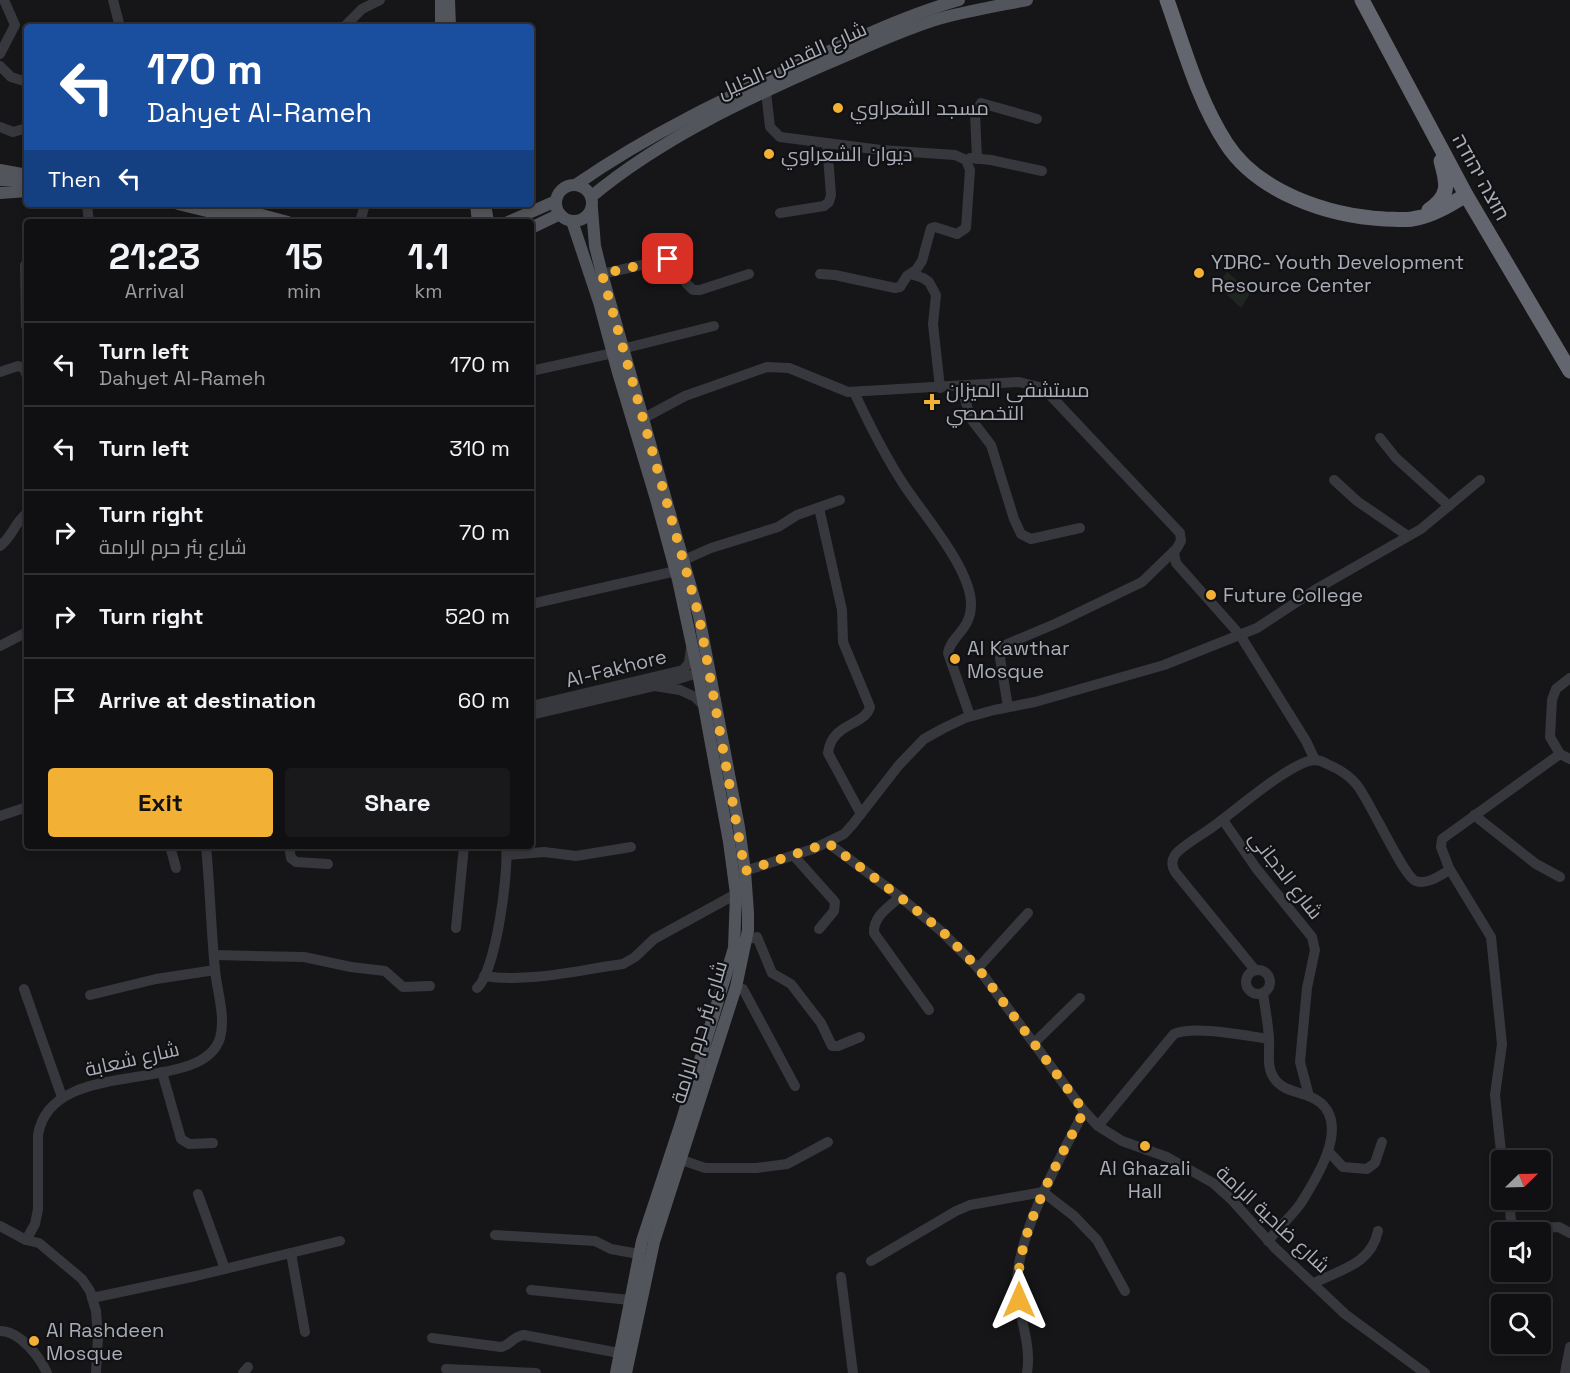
<!DOCTYPE html>
<html lang="en">
<head>
<meta charset="utf-8">
<style>
  :root { --surface:#101012; --page:#19191b; --text:#f1f3f6; --muted:#9c9d9f; --line:#303032; --accent:#f2b134 }
  body { margin:0; font-family:"Space Grotesk",Cairo,"Noto Sans Hebrew",sans-serif; background:var(--page); color:var(--text); height:100vh; display:flex; flex-direction:column; font-size:22px; white-space:nowrap }
  * { box-sizing:border-box; margin:0 }
  p { font-size:20px; color:var(--muted) }
  .icon { flex:none; width:33px; height:33px; fill:none; stroke:currentColor; stroke-width:2; stroke-linecap:round; stroke-linejoin:round }
  .map { position:relative; flex:1; overflow:hidden }
  .drawer { position:absolute; left:24px; top:219px; width:510px; height:630px; display:flex; flex-direction:column; background:var(--surface); border-radius:6px; box-shadow:0 3px 9px #0003,0 0 0 2px var(--line) }
  .drawer>* { flex:none }
  .hud { position:absolute; left:24px; top:24px; width:510px; height:183px; border-radius:6px; box-shadow:0 3px 9px #0003,0 0 0 2px var(--line); background:#1a4fa0; color:#fff; overflow:hidden }
  .needle { width:39px; rotate:67deg }
  .buttons { position:absolute; left:1491px; top:1150px; display:grid; gap:12px }
  .buttons a { display:grid; place-items:center; width:60px; height:60px; border-radius:6px; background:var(--surface); box-shadow:0 3px 9px #0003,0 0 0 2px var(--line); font-size:30px }
  .pin { position:absolute; display:grid; place-items:center; width:51px; height:51px; color:#fff; margin:-26px; border-radius:12px; box-shadow:0 3px 9px #0006 }
  .me { position:absolute; width:66px; margin:-33px; rotate:0deg; stroke-linejoin:round; filter:drop-shadow(0 0 4px #0008) }
  .turn { display:flex; align-items:center; gap:21px; height:126px; padding:0 24px; font-size:27px }
  .turn .icon { width:78px; height:78px; stroke-width:2.5 }
  .turn b { display:block; font-size:42px; line-height:51px }
  .then { display:flex; align-items:center; height:57px; padding:0 24px; background:#0003; gap:12px; font-size:22px }
  .eta { display:flex; justify-content:space-evenly; align-items:center; height:102px; text-align:center }
  .eta b { font-size:36px; font-weight:700; line-height:42px }
  .primary-button { display:flex; gap:12px; margin-top:auto; padding:12px 24px }
  .primary-button a { flex:1; height:69px; border-radius:6px; background:var(--accent); color:#111; font-size:24px; font-weight:700; line-height:69px; text-align:center }
  .primary-button a+a { background:var(--page); color:var(--text) }
  ul { padding:0; list-style:none }
  li { display:flex; align-items:center; gap:18px; height:84px; padding:0 24px; border-top:2px solid var(--line) }
  li div { flex:1 }
  li b { display:block; font-size:22px }
  li em { font-style:normal }
  .map>svg:first-child { display:block }
</style>
</head>
<body>
<div class="map">
<svg width="1570" height="1373" viewBox="0 0 1570 1373">
  <rect width="100%" height="100%" fill="#161618"/>
  <polygon fill="#1e261f" points="1227,272 1251,292 1241,308 1217,285"/>
  <g fill="none" stroke-linecap="round" stroke-linejoin="round">
    <g stroke="#37383d" stroke-width="10">
      <polyline points="113,0 120,27"/>
      <polyline points="344,27 362,9 380,0"/>
      <polyline points="0,54 15,25 4,0"/>
      <polyline points="0,66 11,77 27,82"/>
      <polyline points="766,92 770,127 780,137 881,150 955,155 966,160 970,170 966,228 957,234 935,227 931,228 922,261 916,270 907,276 900,287 895,288 835,275 820,274"/>
      <polyline points="0,127 13,132 27,128"/>
      <polyline points="970,158 991,160 1042,171"/>
      <polyline points="977,159 975,113 981,103 1037,119"/>
      <polyline points="87,204 89,222"/>
      <polyline points="780,213 824,206 829,202 831,195 827,143"/>
      <polyline points="360,222 365,204"/>
      <polyline points="602,274 668,259 681,265 686,283 693,290 700,290 749,274"/>
      <polyline points="911,274 923,278 929,282 936,295 933,324 940,388"/>
      <polyline points="26,326 25,265 27,265"/>
      <polyline points="622,349 714,326"/>
      <polyline points="531,371 613,353"/>
      <polyline points="0,372 18,366 24,368 27,377"/>
      <polyline points="961,386 971,419 991,445 1014,519 1021,534 1031,539 1080,528"/>
      <path d="M854,392C869,424 885,456 904,485C923,514 972,570 971,605C971,630 950,637 948,653L970,716"/>
      <polyline points="644,418 685,396 767,367 789,368 848,392 1019,382 1039,387 1050,395 1180,533 1181,541 1174,553 1176,563 1240,635 1306,741 1315,760"/>
      <polyline points="1380,438 1396,458 1449,506"/>
      <polyline points="1334,480 1357,501 1408,536"/>
      <path d="M819,508L842,610L843,642L870,707C865,726 832,722 828,753L861,814"/>
      <path d="M0,546C12,537 15,522 27,513"/>
      <polyline points="684,560 711,548 778,527 797,515 840,500"/>
      <polyline points="531,604 676,571"/>
      <polyline points="0,646 27,632"/>
      <polyline points="659,685 704,671"/>
      <polyline points="531,706 683,670 689,663 691,648"/>
      <polyline points="1008,707 1000,658 1005,645 1057,623 1142,582 1174,551"/>
      <polyline points="531,715 655,686 680,690 695,697 704,706"/>
      <polyline points="1560,754 1550,737 1552,700 1556,689 1570,678"/>
      <polyline points="1474,815 1536,864 1560,877"/>
      <polyline points="0,816 27,807"/>
      <polyline points="1223,820 1256,868 1312,937 1315,950 1307,988 1300,1062 1309,1096"/>
      <path d="M828,843L900,897L941,931L978,968L1084,1111C1061,1157 1016,1235 1017,1286C1018,1316 1032,1343 1027,1373"/>
      <polyline points="170,846 176,868"/>
      <polyline points="289,846 291,858 296,862 328,864"/>
      <polyline points="507,855 544,852 576,856 631,847"/>
      <polyline points="794,856 835,902 834,911 819,929"/>
      <polyline points="745,871 813,849 844,834 853,824 899,765 924,739 944,728 965,718 994,710 1035,702 1164,665 1257,628 1318,588 1421,529 1480,480"/>
      <path d="M900,897C889,907 873,916 874,933L929,1010"/>
      <polyline points="456,928 464,846"/>
      <polyline points="745,940 757,937 772,973 791,984 821,1023 832,1046 838,1046 860,1037"/>
      <polyline points="214,955 304,957 351,967 385,971 403,987 430,986"/>
      <polyline points="978,968 1028,913"/>
      <path d="M1255,970L1175,872C1172,867 1171,861 1175,855C1179,848 1203,834 1211,828C1233,813 1290,762 1314,760C1318,760 1324,762 1327,764C1339,769 1349,775 1357,785C1370,801 1404,878 1416,881C1428,885 1440,875 1450,870"/>
      <circle cx="1258" cy="982" r="12"/>
      <path d="M484,976C530,983 578,970 623,964L635,957L654,939L736,894"/>
      <polyline points="736,987 743,989 795,1086"/>
      <path d="M477,988C496,971 509,872 506,846"/>
      <polyline points="24,989 62,1097"/>
      <path d="M1263,993C1265,1008 1268,1023 1269,1038C1270,1051 1266,1067 1274,1078C1284,1094 1307,1091 1321,1103C1349,1128 1316,1179 1301,1203C1292,1216 1278,1228 1268,1241"/>
      <polyline points="90,995 156,979 215,970"/>
      <polyline points="1034,1043 1080,998"/>
      <polyline points="162,1072 181,1139 189,1144 213,1143"/>
      <polyline points="1084,1111 1098,1126 1122,1141 1167,1157 1213,1183 1231,1199 1274,1247 1345,1314 1425,1373"/>
      <path d="M1098,1126L1174,1034C1194,1025 1246,1036 1269,1039"/>
      <polyline points="1328,1151 1343,1167 1367,1169 1375,1163 1382,1142"/>
      <polyline points="679,1159 705,1168 756,1168 787,1164 828,1142"/>
      <polyline points="1502,1161 1495,1095 1502,1044 1491,937 1449,868 1441,847 1442,839 1560,754 1570,759"/>
      <polyline points="198,1194 225,1269"/>
      <polyline points="1509,1200 1511,1221 1516,1229 1559,1227 1570,1233"/>
      <polyline points="0,1226 26,1240 39,1243 82,1279 90,1291 96,1311 98,1337 96,1373"/>
      <polyline points="495,1235 595,1241 611,1249 639,1254"/>
      <path d="M26,1240L35,1224L38,1209V1135C51,1054 202,1097 220,1038C226,1017 217,991 215,970C211,929 210,887 206,846"/>
      <polyline points="291,1253 305,1332"/>
      <polyline points="871,1261 956,1211 970,1205 1043,1192 1074,1216 1097,1240 1125,1291"/>
      <polyline points="841,1277 853,1373"/>
      <path d="M1314,1283C1342,1269 1371,1264 1378,1231"/>
      <polyline points="531,1290 630,1300"/>
      <polyline points="92,1298 196,1276 340,1241"/>
      <path d="M0,1331C20,1331 39,1356 47,1373"/>
      <path d="M432,1338L501,1347C511,1345 513,1336 524,1335L619,1353"/>
      <polyline points="446,1369 536,1373"/>
      <polyline points="243,1373 248,1367"/>
      <polyline points="1565,1373 1570,1347"/>
    </g>
    <g stroke="#53555c" stroke-width="12">
      <polyline points="441,0 441,27"/>
      <polyline points="449,0 450,27"/>
      <polyline points="0,170 27,175"/>
      <polyline points="0,180 20,180"/>
      <path d="M577,184C649,134 727,97 807,61C857,39 906,15 959,0"/>
      <circle cx="574" cy="203" r="18"/>
      <polyline points="0,193 27,191"/>
      <path d="M592,196C661,139 742,101 824,65C862,49 899,31 938,19C967,11 997,6 1027,0"/>
      <polyline points="178,204 252,222"/>
      <polyline points="221,204 288,222"/>
      <polyline points="476,204 478,222"/>
      <polyline points="485,204 488,222"/>
      <polyline points="592,209 595,246 602,274 699,616 739,827 745,871 748,913 748,930 736,987 654,1242 626,1373"/>
      <polyline points="572,221 599,302 617,369 656,499 678,580 698,673 729,842 736,894 734,948 681,1123 642,1241 616,1373"/>
      <polyline points="508,222 556,201"/>
      <polyline points="531,228 560,214"/>
    </g>
    <g stroke="#63666e" stroke-width="15">
      <path d="M1167,0C1184,48 1198,100 1226,143C1258,193 1329,216 1385,219C1395,219 1407,221 1417,218C1434,215 1451,204 1466,195"/>
      <polyline points="1362,0 1466,195 1570,371"/>
      <path d="M1429,210C1451,195 1447,183 1441,161"/>
    </g>
  </g>
  <g fill="none" stroke-linecap="round" stroke-linejoin="round">
    <path stroke="#f2b134" stroke-width="10" stroke-dasharray="0 18" d="M668,259L602,274L699,616L745,871L828,843L900,897L942,931L978,968L1084,1111C1058,1164 1011,1239 1019,1300"/>
  </g>
  <g fill="#f2b134" stroke="#111113" stroke-width="2">
    <circle cx="838" cy="108" r="6"/>
    <circle cx="769" cy="154" r="6"/>
    <circle cx="1199" cy="273" r="6"/>
    <path d="M929 393h6v6h6v6h-6v6h-6v-6h-6v-6h6z"/>
    <circle cx="1211" cy="595" r="6"/>
    <circle cx="955" cy="659" r="6"/>
    <circle cx="1145" cy="1146" r="6"/>
    <circle cx="34" cy="1341" r="6"/>
  </g>
  <g text-anchor="middle" dominant-baseline="central" stroke-width="4.5" stroke-linejoin="round" paint-order="stroke">
    <g font-size="20" fill="#a8adb8" stroke="#111113">
      <text transform="translate(792 60) rotate(-24)">شارع القدس-الخليل</text>
      <text transform="translate(1481 177) rotate(61)">חוצה יהודה</text>
      <text transform="translate(616 668) rotate(-14)">Al-Fakhore</text>
      <text transform="translate(1286 875) rotate(52)">شارع الدجاني</text>
      <text transform="translate(699 1032) rotate(-73)">شارع بئر حرم الرامة</text>
      <text transform="translate(132 1059) rotate(-13)">شارع شعابة</text>
      <text transform="translate(1273 1219) rotate(43)">شارع ضاحية الرامة</text>
    </g>
    <g font-size="20" fill="#a8adb8" stroke="#111113" text-anchor="start">
      <text x="850" y="108">مسجد الشعراوي</text>
      <text x="781" y="154">ديوان الشعراوي</text>
      <text x="1211" y="262">YDRC- Youth Development<tspan x="1211" dy="23">Resource Center</tspan></text>
      <text x="946" y="390">مستشفى الميزان<tspan x="946" dy="23">التخصصي</tspan></text>
      <text x="1223" y="595">Future College</text>
      <text x="967" y="648">Al Kawthar<tspan x="967" dy="23">Mosque</tspan></text>
      <text x="1145" y="1168" text-anchor="middle">Al Ghazali<tspan x="1145" dy="23">Hall</tspan></text>
      <text x="46" y="1330">Al Rashdeen<tspan x="46" dy="23">Mosque</tspan></text>
    </g>
  </g>
</svg>
<div class="buttons">
<a><svg class="needle" viewBox="-14 -14 28 28"><path d="M0-13l5 13h-10z" fill="#e53935"/><path d="M0 13l5-13h-10z" fill="#9c9d9f"/></svg></a>
<a><svg class="icon" aria-label="sound" viewBox="0 0 24 24"><path d="M4 9h4l5-4v14l-5-4H4zM17 9q2 3 0 6"/></svg></a>
<a><svg class="icon" aria-label="search" viewBox="0 0 24 24"><circle cx="10" cy="10" r="6"/><path d="M15 15l6 6"/></svg></a>
</div>
<div class="pin" style="left:668px;top:259px;background:#d93025"><svg class="icon" aria-label="arrive" viewBox="0 0 24 24"><path d="M6 21V4h12l-3 4 3 4H6"/></svg></div>
<svg class="me" style="left:1019px;top:1300px" viewBox="-20 -20 40 40"><path d="M0-17L14 15 0 8-14 15z" fill="#f2b134" stroke="#fff" stroke-width="4"/></svg>
<div class="hud">
<div class="turn"><svg class="icon" aria-label="left" viewBox="0 0 24 24"><path d="M17 20v-9H6M10 6l-5 5 5 5"/></svg><div><b>170 m</b>Dahyet Al-Rameh</div></div>
<div class="then">Then<svg class="icon" aria-label="left" viewBox="0 0 24 24"><path d="M17 20v-9H6M10 6l-5 5 5 5"/></svg></div>
</div>
<section class="drawer">
<div class="eta">
<div><b>21:23</b><p>Arrival</p></div>
<div><b>15</b><p>min</p></div>
<div><b>1.1</b><p>km</p></div>
</div>
<ul>
<li><svg class="icon" aria-label="left" viewBox="0 0 24 24"><path d="M17 20v-9H6M10 6l-5 5 5 5"/></svg><div><b>Turn left</b><p>Dahyet Al-Rameh</p></div><em>170 m</em></li>
<li><svg class="icon" aria-label="left" viewBox="0 0 24 24"><path d="M17 20v-9H6M10 6l-5 5 5 5"/></svg><div><b>Turn left</b></div><em>310 m</em></li>
<li><svg class="icon" aria-label="right" viewBox="0 0 24 24"><path d="M7 20v-9h11M14 6l5 5-5 5"/></svg><div><b>Turn right</b><p>شارع بئر حرم الرامة</p></div><em>70 m</em></li>
<li><svg class="icon" aria-label="right" viewBox="0 0 24 24"><path d="M7 20v-9h11M14 6l5 5-5 5"/></svg><div><b>Turn right</b></div><em>520 m</em></li>
<li><svg class="icon" aria-label="arrive" viewBox="0 0 24 24"><path d="M6 21V4h12l-3 4 3 4H6"/></svg><div><b>Arrive at destination</b></div><em>60 m</em></li>
</ul>
<div class="primary-button"><a>Exit</a><a>Share</a></div>
</section>
</div>
</body>
</html>
